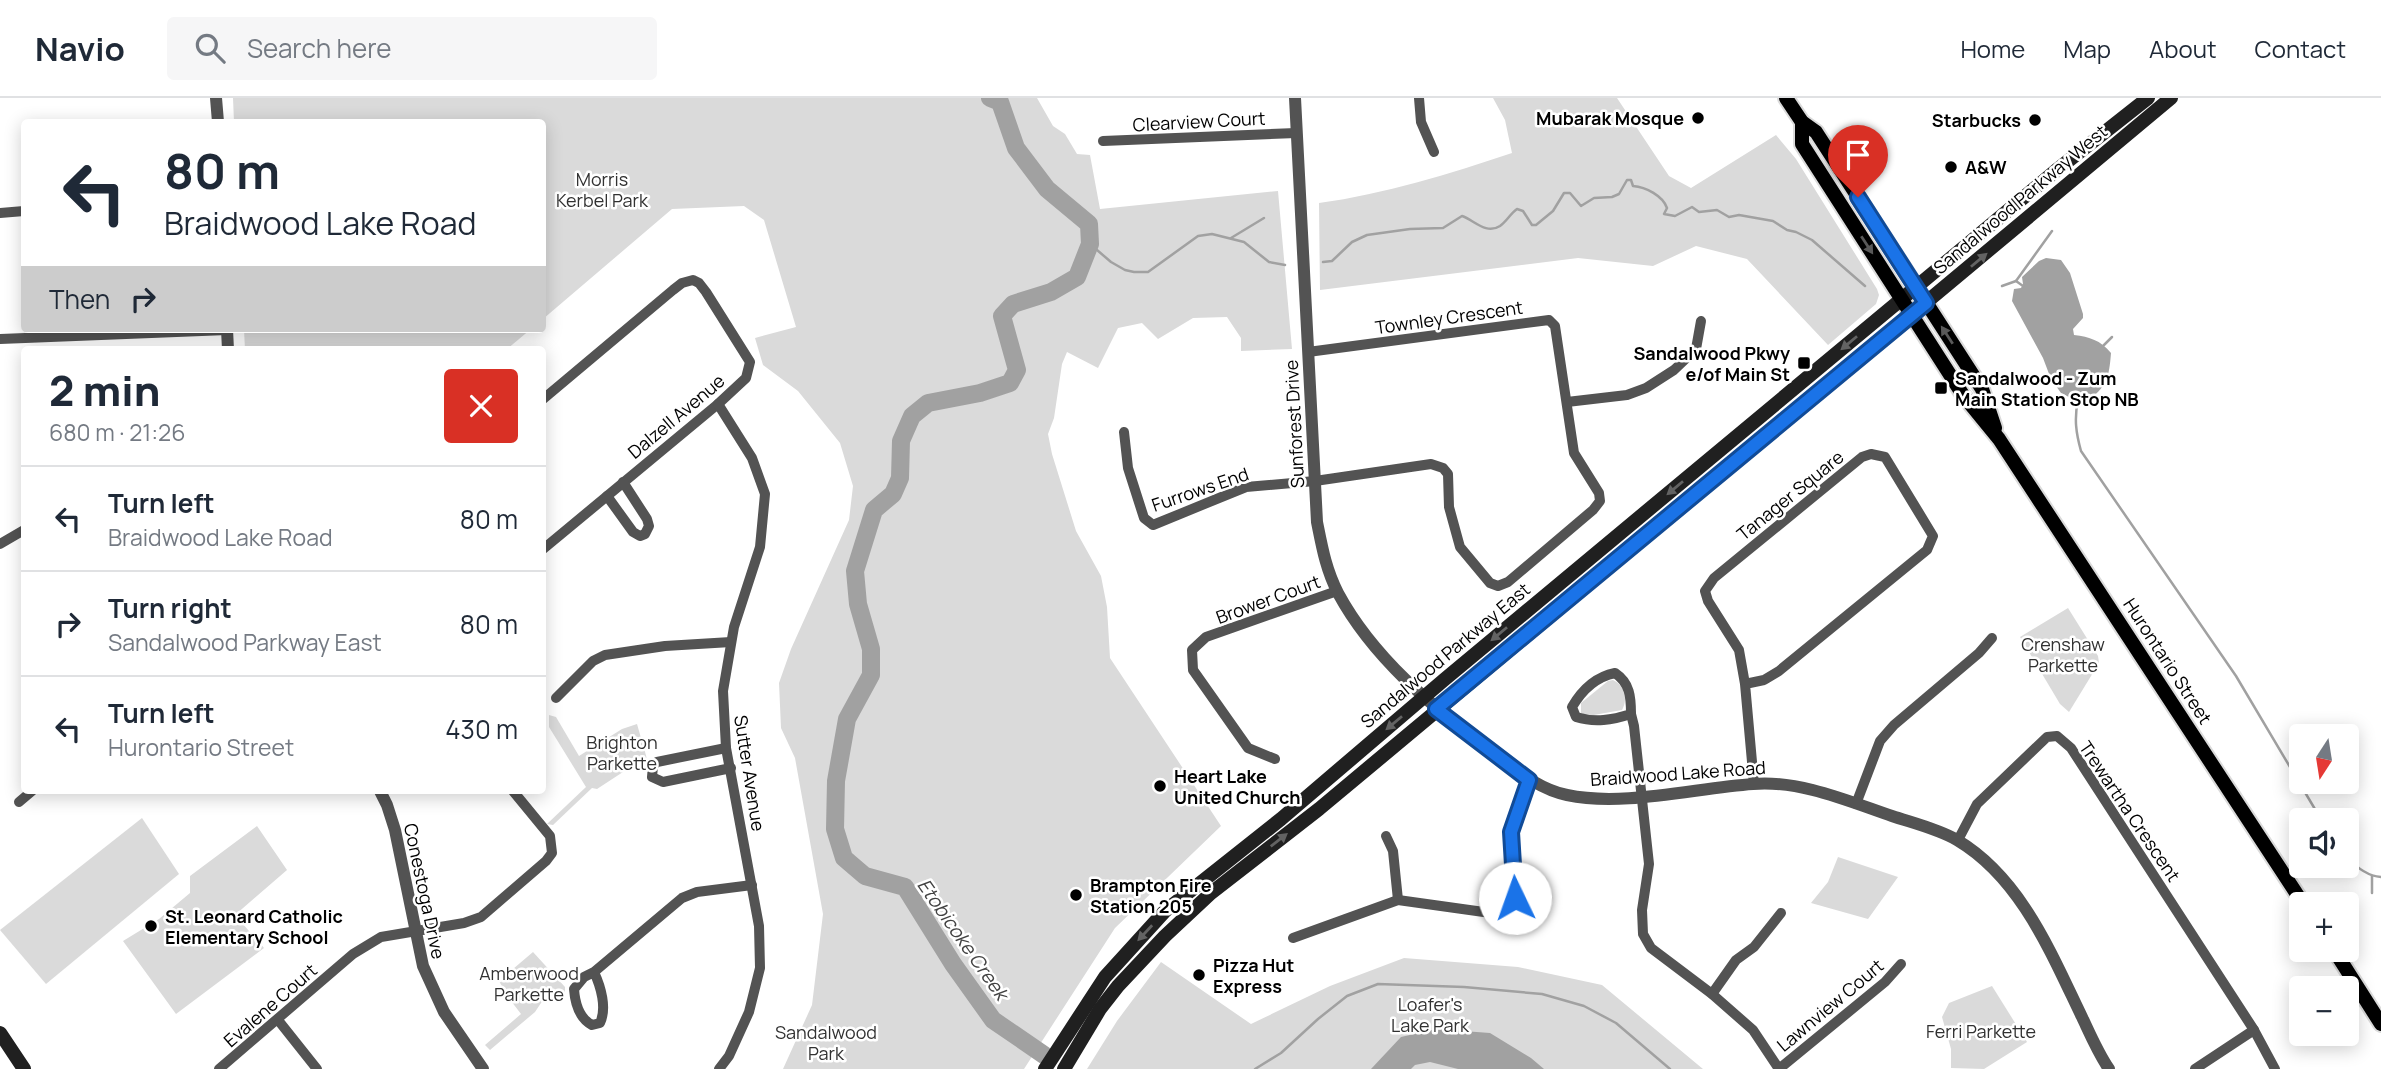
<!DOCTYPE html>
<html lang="en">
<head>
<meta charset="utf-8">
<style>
  :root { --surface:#fff; --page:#f6f6f7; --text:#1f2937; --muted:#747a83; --line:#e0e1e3 }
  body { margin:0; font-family:Manrope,sans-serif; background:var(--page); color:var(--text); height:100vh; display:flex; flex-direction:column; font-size:26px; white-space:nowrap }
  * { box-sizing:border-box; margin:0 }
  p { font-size:23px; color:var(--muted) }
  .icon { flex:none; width:38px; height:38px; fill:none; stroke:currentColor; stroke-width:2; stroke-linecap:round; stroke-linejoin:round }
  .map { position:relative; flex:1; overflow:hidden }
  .drawer { position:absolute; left:21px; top:248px; width:525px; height:448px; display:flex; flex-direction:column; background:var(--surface); border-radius:7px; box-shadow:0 4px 18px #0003 }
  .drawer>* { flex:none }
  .hud { position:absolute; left:21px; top:21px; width:525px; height:214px; border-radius:7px; box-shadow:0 4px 18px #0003; background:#fff; color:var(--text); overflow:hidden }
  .needle { width:46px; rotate:192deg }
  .fabs { position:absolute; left:2289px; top:626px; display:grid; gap:14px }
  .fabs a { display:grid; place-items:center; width:70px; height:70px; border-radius:7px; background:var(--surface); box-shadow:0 4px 18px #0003; font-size:35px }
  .pin { position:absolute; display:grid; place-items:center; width:60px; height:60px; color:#fff; margin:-72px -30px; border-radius:50% 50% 50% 0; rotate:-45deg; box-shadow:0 0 7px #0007 }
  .pin .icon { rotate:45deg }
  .me { position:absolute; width:77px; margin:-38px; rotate:357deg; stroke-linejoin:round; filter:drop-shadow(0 0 5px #0008) }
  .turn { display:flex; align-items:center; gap:24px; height:147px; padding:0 28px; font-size:32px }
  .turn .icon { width:91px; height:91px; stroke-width:2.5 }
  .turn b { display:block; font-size:49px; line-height:60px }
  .then { display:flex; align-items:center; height:66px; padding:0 28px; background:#0003; gap:14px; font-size:26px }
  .round { display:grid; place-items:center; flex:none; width:74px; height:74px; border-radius:7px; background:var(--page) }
  .summary { display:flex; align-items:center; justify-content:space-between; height:119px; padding:0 28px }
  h1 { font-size:42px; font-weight:800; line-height:52px }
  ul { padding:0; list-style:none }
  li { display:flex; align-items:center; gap:21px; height:105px; padding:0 28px; border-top:2px solid var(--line) }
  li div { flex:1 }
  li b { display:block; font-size:26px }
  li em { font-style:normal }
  header { display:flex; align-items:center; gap:42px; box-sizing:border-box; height:98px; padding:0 35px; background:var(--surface); border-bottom:2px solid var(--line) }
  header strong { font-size:33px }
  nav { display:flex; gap:38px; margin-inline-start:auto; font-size:24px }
  .search { width:490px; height:63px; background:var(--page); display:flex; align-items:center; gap:18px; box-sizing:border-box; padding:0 24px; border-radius:7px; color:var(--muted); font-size:26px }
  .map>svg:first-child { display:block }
</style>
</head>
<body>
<header>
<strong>Navio</strong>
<div class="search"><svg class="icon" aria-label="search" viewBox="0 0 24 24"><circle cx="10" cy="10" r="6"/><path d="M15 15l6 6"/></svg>Search here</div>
<nav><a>Home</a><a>Map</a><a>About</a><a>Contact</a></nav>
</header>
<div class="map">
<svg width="2381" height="971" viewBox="0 0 2381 971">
  <rect width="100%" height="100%" fill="#fff"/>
  <g fill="#dadada">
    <polygon points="233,0 1037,0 1053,28 1065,36 1077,56 1090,57 1100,111 1278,93 1292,251 1241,253 1241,240 1227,219 1193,220 1158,241 1142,225 1118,230 1098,270 1067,254 1062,266 1054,320 1048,336 1052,356 1076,433 1101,478 1107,509 1110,560 1221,728 1115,830 1024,971 783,971 812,907 823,816 795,660 781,630 779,585 791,551 849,422 853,388 840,345 798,293 763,267 755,240 796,229 764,122 744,108 672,111 543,221 542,24 234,24"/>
    <path d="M1493,0H1617L1669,78L1691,90L1776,37L1796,61L1877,191L1879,197L1876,206L1828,247L1747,161L1696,148L1653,168L1578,160L1320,192L1319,105C1385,96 1449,76 1512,55L1505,22Z"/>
    <polygon points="244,231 531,231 506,252 245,252"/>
    <polygon points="2068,510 2098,558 2099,565 2069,614 2060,606 2020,539"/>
    <path d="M1613,582C1625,588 1628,601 1622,612L1588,618L1581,615V605L1608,583Z"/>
    <polygon points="549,617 556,619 579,658 622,631 637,626 647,661 643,668 623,674 597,691 592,690 553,727 547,726 586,689 549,629"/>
    <polygon points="142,720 179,776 46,886 0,832"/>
    <polygon points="257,728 287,772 235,817 264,850 176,916 123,843 159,821 190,795 190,778"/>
    <polygon points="1838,759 1898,779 1868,821 1811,805 1828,784"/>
    <polygon points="533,854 565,889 565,895 543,902 535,914 490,952 485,947 521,916 508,899 499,883"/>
    <polygon points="1404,860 1518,869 1602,887 1703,971 1087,971 1117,923 1161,864 1251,926 1330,888"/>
    <polygon points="1992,888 2027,944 1984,971 1951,970 1951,951 1942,919 1949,905"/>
  </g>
  <g fill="#a1a1a1">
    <path d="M2046,160L2061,162L2070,175L2083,216V220L2073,231L2074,237C2090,239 2100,242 2111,255C2109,280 2107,289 2086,304L2075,302L2061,295L2051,281L2043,260L2012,203L2014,191L2021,190L2023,186L2022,179L2039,163Z"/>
    <polygon points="1436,931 1490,935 1531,960 1544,971 1458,971 1430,964 1415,967 1411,971 1371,971 1401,939"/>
  </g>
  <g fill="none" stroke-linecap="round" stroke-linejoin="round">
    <g stroke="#a1a1a1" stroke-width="2.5">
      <polyline points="1231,140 1264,120"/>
      <polyline points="1090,146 1111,164 1125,172 1134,174 1148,174 1198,138 1212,136 1244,144 1269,164 1285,167"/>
      <path d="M1323,164L1332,163L1352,144L1367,137L1410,131L1443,130L1462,118C1474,122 1486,137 1500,128C1507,123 1510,116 1517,111L1523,113L1532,127H1536L1553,113L1564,95H1570L1581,108L1594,100L1612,99L1619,96L1627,82H1631L1633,88C1646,89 1663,98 1667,110L1664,116L1675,118L1692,109L1699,114L1717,112L1729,119L1739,117L1773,123L1787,132L1796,134L1812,142L1865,188"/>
      <polyline points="2016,183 2052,133"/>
      <polyline points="2002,188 2016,183 2023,188"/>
      <polyline points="2102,249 2112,239"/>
      <path d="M2078,302C2074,321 2076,335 2081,353L2236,578L2322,723"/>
      <path d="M2347,759C2356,769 2367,778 2381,779"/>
      <polyline points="2372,795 2372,778"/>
      <polyline points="1255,971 1281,955 1318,921 1347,898 1378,886 1464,889 1542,896 1584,908 1616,925 1670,971"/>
    </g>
    <polyline stroke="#a1a1a1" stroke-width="18" points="990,0 1000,4 1016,50 1047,91 1089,126 1090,146 1077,179 1051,194 1013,206 1002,218 1017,272 1010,285 980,295 928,305 912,318 901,343 900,380 893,396 874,412 855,473 858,506 871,551 871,577 847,621 836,683 835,731 844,760 865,778 905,789 953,866 993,922 1044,957"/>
    <defs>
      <g id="primary">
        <polyline points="1786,0 1802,24 1816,34 1982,291 1995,330"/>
        <polyline points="1802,24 1802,46 1963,297 1999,341 2304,807"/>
        <polyline points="2334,852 2381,926"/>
      </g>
    </defs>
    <use href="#primary" stroke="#dbdbdb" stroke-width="18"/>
    <g stroke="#535353" stroke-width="10">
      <polyline points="1419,0 1421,24 1434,54"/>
      <polyline points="1103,43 1296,35"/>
      <polyline points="0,115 24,113"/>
      <polyline points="0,241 227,232"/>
      <polyline points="542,302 673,192 682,185 693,182 699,185 706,194 750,264 746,280 718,306 542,452"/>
      <polyline points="1567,304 1627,297 1646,290 1674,272 1696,251 1701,223"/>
      <polyline points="718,306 752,360 765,396 760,449 734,529 723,593 726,650 759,828 760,870 749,914 729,958 719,971"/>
      <polyline points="1124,334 1128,370 1144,420 1153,427 1246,389 1315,383 1431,366 1443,370 1448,376 1449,409 1460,449 1490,485 1498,488 1508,484 1593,412 1600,403 1599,395 1574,355 1555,228 1549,222 1308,254"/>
      <polyline points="607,398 633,434 640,438 645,436 649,428 647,421 623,384"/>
      <polyline points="0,446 24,432"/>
      <path d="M1615,575C1630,585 1631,599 1631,616C1612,622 1595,625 1576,619L1572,609C1582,592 1595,579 1615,575Z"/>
      <polyline points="1745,586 1764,582 1779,573 1927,452 1933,438 1885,359 1871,356 1862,359 1714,480 1705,493 1708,503 1739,552 1745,586 1754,686"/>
      <polyline points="556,600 593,563 605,557 665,548 731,544"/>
      <polyline points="1631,616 1634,628 1649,766 1642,812 1643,836 1651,850 1712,896 1753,932 1779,971"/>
      <polyline points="726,650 657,664 653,668 652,679 663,684 731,670"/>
      <polyline points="1275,661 1248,650 1193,572 1192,552 1206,539 1337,493"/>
      <polyline points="19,704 32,693"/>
      <polyline points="1856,706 1880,643 1894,627 1979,555 1992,540"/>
      <polyline points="1386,738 1393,753 1398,802"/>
      <polyline points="1958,742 1977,706 2047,639 2057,638 2071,650 2254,932 2275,971"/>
      <polyline points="1293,840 1398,802 1498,816 1508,812 1515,800 1511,734 1529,682"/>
      <path d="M594,874C601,889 607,910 600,925L592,927C579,920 575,905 574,891L584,879L594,874L682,800L697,794L752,787"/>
      <polyline points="1712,896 1736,862 1754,849 1781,815"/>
      <polyline points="278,922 317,971"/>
      <polyline points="219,971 353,856 381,839 464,825 481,819 546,763 552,755 550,738 513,693"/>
      <polyline points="1779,971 1885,884 1901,866"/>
      <polyline points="2195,971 2254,932"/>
    </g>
    <g stroke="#535353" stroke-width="12">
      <polyline points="216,0 218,24"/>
      <path d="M1295,0L1317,424C1322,449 1326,472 1338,495C1373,560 1432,608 1489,652C1513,669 1537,691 1567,697C1623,709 1695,690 1753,686C1800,682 1848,703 1892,718C1913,725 1938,731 1957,742C2021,780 2051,855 2082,919C2090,936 2098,955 2109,971"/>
      <polyline points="227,231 228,252"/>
      <polyline points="380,693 387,707 395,732 423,868 444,914 483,971"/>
    </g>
    <g stroke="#202020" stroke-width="14">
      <polyline points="0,935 24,971"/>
      <polyline points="1045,971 1105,879 1165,813 1281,721 1445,581 2058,71 2148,0"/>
      <polyline points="1064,971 1100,911 1118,888 1165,838 1211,795 1319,711 2171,0"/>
    </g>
    <use href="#primary" stroke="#000" stroke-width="14"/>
  </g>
  <defs><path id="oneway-solid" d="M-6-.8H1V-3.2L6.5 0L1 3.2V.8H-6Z" transform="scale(1.75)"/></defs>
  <g fill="#595959">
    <use href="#oneway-solid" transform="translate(1867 147) rotate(57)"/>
    <use href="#oneway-solid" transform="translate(1947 237) rotate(-123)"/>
  </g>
  <g fill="#636363">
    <use href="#oneway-solid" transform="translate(1979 162) rotate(-40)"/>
    <use href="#oneway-solid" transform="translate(1849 245) rotate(140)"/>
    <use href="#oneway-solid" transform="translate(1675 390) rotate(140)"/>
    <use href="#oneway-solid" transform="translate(1499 536) rotate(140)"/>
    <use href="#oneway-solid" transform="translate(1394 625) rotate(140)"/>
    <use href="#oneway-solid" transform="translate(1279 742) rotate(-38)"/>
    <use href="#oneway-solid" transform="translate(1145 835) rotate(133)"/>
  </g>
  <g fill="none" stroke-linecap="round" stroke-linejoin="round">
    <defs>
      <polyline id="route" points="1515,800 1511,734 1529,682 1436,611 1926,205 1858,99"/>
    </defs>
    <use href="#route" stroke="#114b97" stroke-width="18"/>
    <use href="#route" stroke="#1a73e8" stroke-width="12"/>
  </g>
  <g fill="#000" stroke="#fff" stroke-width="2.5">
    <circle cx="1698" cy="20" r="7"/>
    <circle cx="2035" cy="22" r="7"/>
    <circle cx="1951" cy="69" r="7"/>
    <rect x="1797" y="258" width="14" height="14" rx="3.5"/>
    <rect x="1934" y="283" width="14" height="14" rx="3.5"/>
    <circle cx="1160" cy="688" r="7"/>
    <circle cx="1076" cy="797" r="7"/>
    <circle cx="151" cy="828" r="7"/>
    <circle cx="1199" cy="877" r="7"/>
  </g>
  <g text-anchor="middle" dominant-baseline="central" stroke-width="5" stroke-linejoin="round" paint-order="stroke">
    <g font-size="18" font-weight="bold" fill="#000" stroke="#fff" text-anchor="start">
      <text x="1684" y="20" text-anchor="end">Mubarak Mosque</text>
      <text x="2021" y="22" text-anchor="end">Starbucks</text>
      <text x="1965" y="69">A&amp;W</text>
      <text x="1790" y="255" text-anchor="end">Sandalwood Pkwy<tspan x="1790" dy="21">e/of Main St</tspan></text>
      <text x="1955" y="280">Sandalwood - Zum<tspan x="1955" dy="21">Main Station Stop NB</tspan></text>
      <text x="1174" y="678">Heart Lake<tspan x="1174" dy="21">United Church</tspan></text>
      <text x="1090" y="787">Brampton Fire<tspan x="1090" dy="21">Station 205</tspan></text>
      <text x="165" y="818">St. Leonard Catholic<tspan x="165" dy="21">Elementary School</tspan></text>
      <text x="1213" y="867">Pizza Hut<tspan x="1213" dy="21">Express</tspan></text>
    </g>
    <g font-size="18" fill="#000" stroke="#fff">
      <text transform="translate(1199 23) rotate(-3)">Clearview Court</text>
      <text transform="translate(2020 101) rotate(-40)">Sandalwood Parkway West</text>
      <text transform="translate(1449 219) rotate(-8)">Townley Crescent</text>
      <text transform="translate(676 318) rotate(-40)">Dalzell Avenue</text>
      <text transform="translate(1294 326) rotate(-93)">Sunforest Drive</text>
      <text transform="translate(1200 391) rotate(-19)">Furrows End</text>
      <text transform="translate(1790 397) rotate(-39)">Tanager Square</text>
      <text transform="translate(1268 501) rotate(-20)">Brower Court</text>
      <text transform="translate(1445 557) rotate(-40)">Sandalwood Parkway East</text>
      <text transform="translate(2168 563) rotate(57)">Hurontario Street</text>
      <text transform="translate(750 675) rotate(81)">Sutter Avenue</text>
      <text transform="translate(1678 675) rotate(-4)">Braidwood Lake Road</text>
      <text transform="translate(2130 713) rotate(56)">Trewartha Crescent</text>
      <text transform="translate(425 793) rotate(78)">Conestoga Drive</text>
      <text transform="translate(270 907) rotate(-41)">Evalene Court</text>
      <text transform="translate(1830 907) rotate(-40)">Lawnview Court</text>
    </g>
    <g font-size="18" fill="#313131" stroke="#fff">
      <text x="602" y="81">Morris<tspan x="602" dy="21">Kerbel Park</tspan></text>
      <text x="2063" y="546">Crenshaw<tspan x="2063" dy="21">Parkette</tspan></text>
      <text x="622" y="644">Brighton<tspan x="622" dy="21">Parkette</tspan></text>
      <text x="529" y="875">Amberwood<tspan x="529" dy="21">Parkette</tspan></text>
      <text x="1430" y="906">Loafer's<tspan x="1430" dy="21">Lake Park</tspan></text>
      <text x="1981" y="933">Ferri Parkette</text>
      <text x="826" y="934">Sandalwood<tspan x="826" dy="21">Park</tspan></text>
    </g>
    <g font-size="19" font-style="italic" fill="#424242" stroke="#fff">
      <text transform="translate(963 841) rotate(55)">Etobicoke Creek</text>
    </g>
  </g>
</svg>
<div class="fabs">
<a><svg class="needle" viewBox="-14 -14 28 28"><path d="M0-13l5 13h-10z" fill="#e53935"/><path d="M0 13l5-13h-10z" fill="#747a83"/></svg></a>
<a><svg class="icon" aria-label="sound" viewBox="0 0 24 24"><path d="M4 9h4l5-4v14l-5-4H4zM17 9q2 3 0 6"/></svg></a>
<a>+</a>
<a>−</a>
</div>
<div class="pin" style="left:1858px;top:99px;background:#d93025"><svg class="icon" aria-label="arrive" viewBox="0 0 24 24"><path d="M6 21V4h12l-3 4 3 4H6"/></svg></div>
<svg class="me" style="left:1515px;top:800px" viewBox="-20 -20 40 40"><circle r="19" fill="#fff"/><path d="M0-13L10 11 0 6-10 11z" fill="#1a73e8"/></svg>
<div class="hud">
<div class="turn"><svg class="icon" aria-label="left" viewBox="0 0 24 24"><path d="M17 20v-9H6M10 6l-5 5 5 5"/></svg><div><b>80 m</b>Braidwood Lake Road</div></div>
<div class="then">Then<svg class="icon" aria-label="right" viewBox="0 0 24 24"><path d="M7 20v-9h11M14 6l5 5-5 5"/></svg></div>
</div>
<section class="drawer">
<div class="summary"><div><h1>2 min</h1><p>680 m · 21:26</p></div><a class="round" style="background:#d93025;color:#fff"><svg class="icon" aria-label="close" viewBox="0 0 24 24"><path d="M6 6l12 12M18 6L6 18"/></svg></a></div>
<ul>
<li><svg class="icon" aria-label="left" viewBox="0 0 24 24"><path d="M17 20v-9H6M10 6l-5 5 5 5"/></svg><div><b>Turn left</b><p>Braidwood Lake Road</p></div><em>80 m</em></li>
<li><svg class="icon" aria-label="right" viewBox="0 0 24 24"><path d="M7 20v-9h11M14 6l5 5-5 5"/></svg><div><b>Turn right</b><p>Sandalwood Parkway East</p></div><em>80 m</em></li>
<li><svg class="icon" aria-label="left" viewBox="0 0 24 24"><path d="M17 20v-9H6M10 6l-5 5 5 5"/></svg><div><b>Turn left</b><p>Hurontario Street</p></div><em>430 m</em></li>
</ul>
</section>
</div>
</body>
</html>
